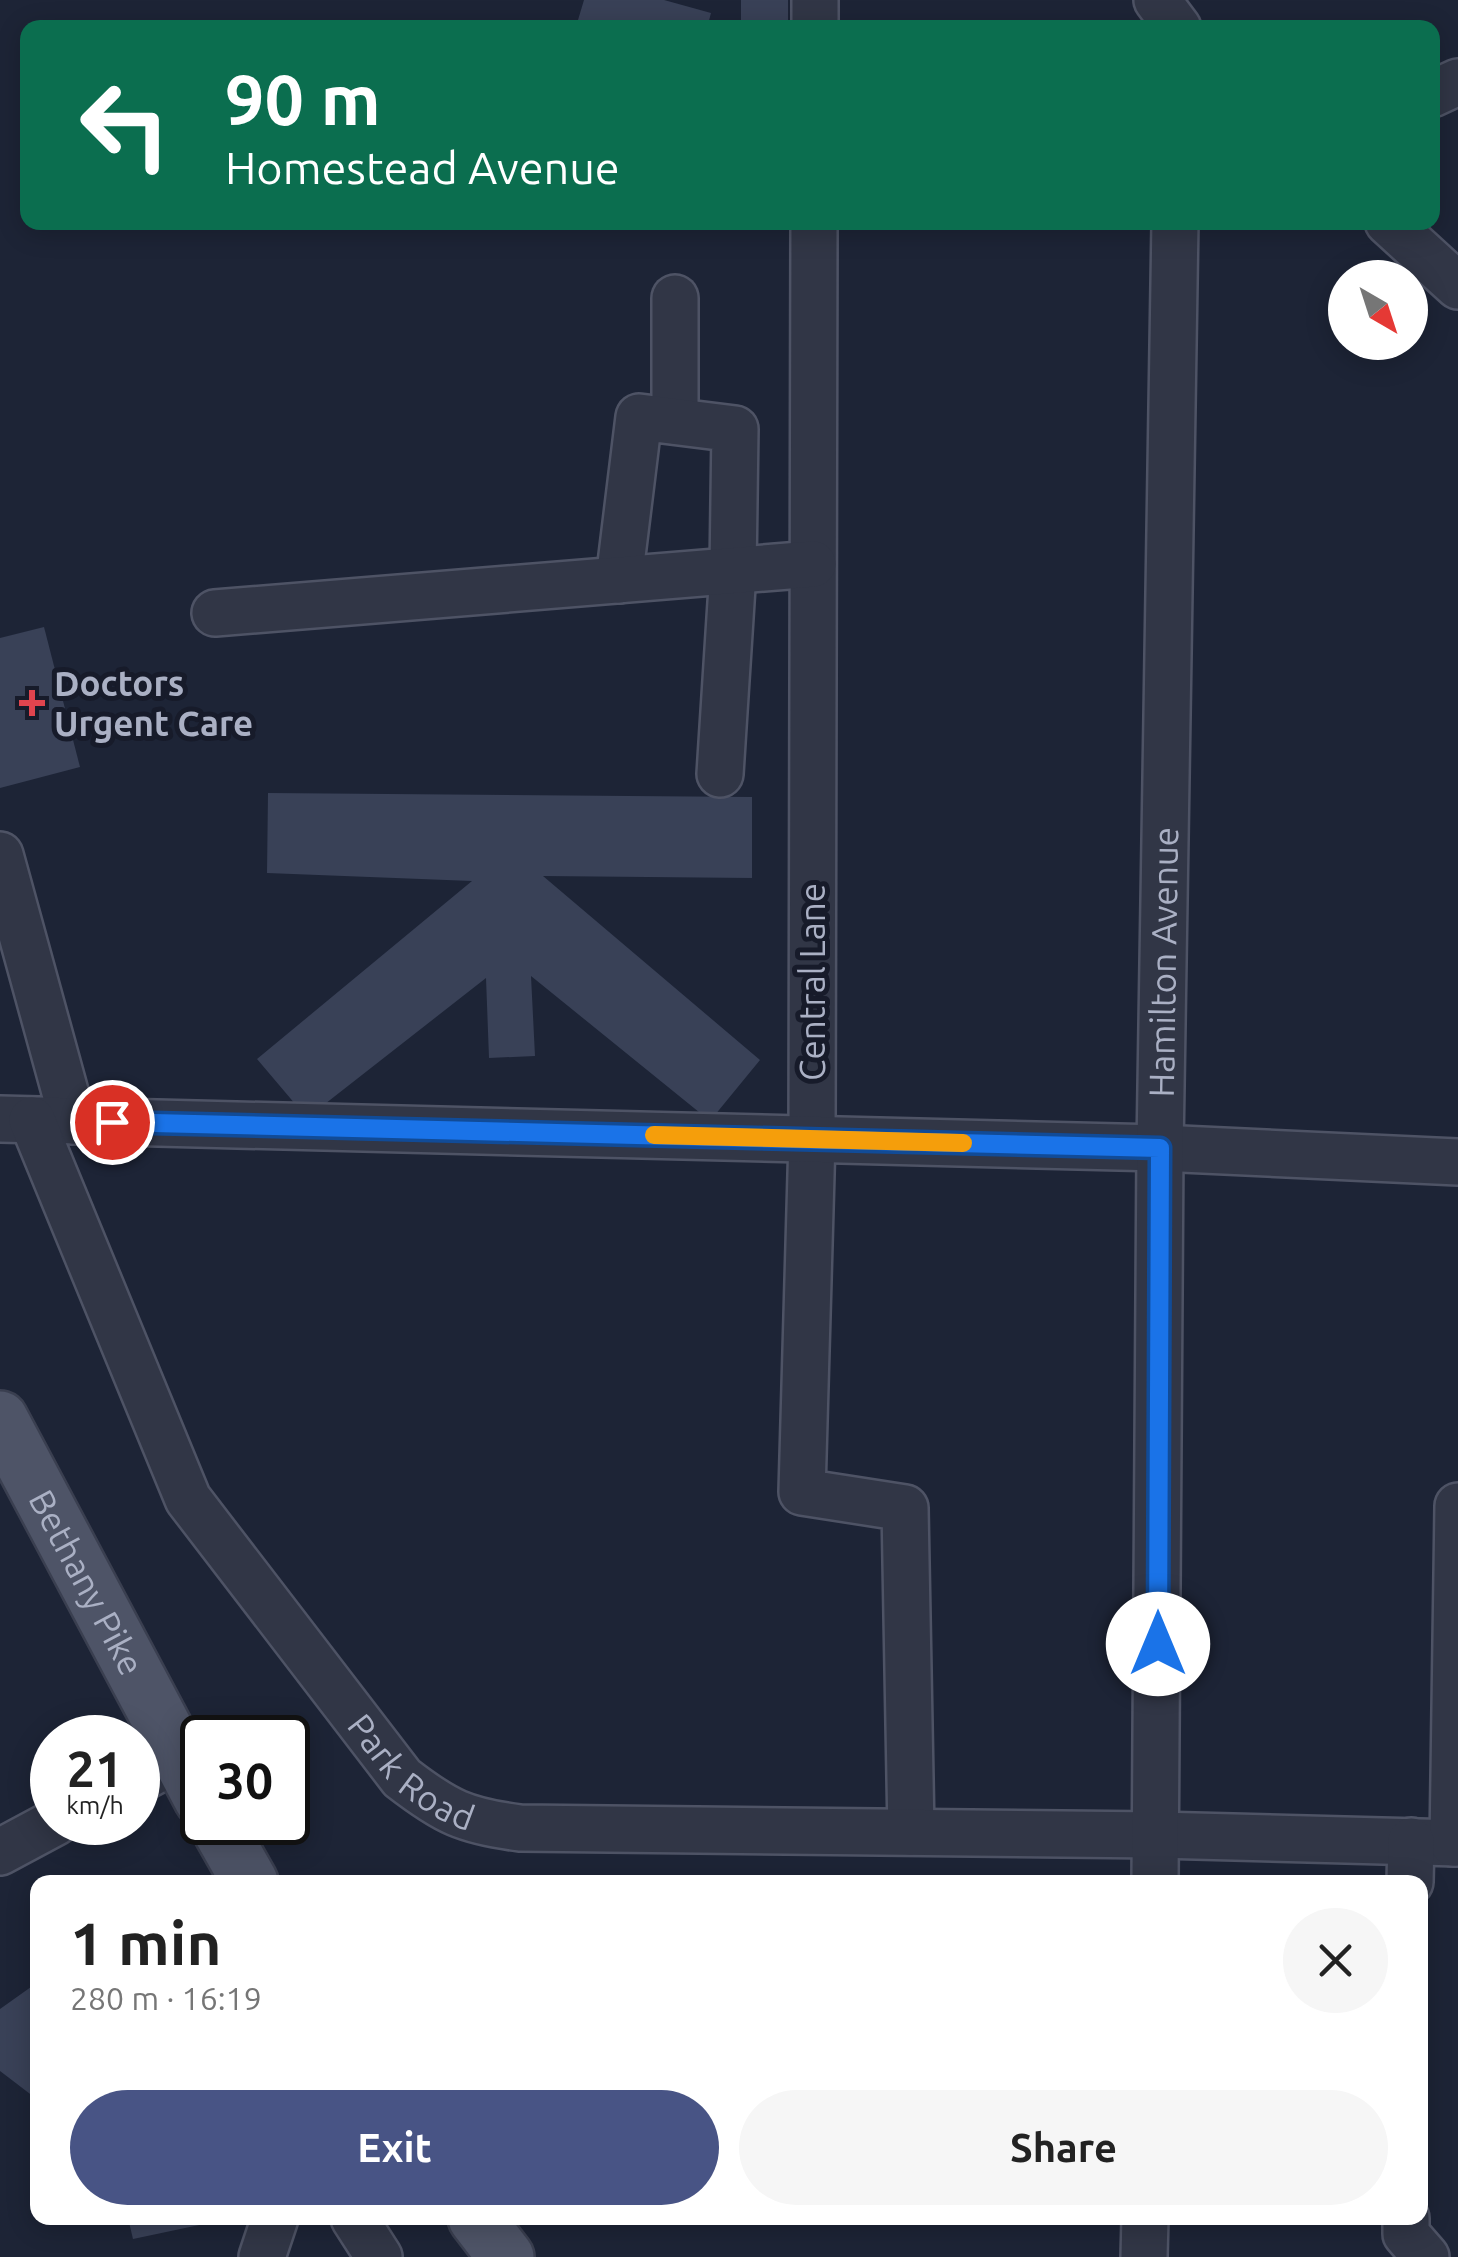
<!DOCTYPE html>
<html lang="en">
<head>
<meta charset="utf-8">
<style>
  :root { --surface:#fff; --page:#f6f6f6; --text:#222; --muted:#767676; --accent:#485485 }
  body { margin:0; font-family:Ubuntu,sans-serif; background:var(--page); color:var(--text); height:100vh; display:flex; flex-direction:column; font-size:38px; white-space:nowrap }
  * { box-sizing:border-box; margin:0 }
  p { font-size:32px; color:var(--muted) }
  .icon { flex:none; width:55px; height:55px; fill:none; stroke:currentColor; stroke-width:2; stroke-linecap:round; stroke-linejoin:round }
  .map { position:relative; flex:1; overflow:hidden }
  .details { position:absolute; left:30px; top:1875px; width:1398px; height:350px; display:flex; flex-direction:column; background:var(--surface); border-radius:20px; box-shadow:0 5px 25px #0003 }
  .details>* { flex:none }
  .hud { position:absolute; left:20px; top:20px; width:1420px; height:210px; border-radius:20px; box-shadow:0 5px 25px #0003; background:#0b6e4f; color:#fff; overflow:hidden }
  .needle { width:65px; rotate:141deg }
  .tools { position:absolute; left:1328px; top:260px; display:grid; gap:20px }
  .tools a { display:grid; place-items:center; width:100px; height:100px; border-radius:50%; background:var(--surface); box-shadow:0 5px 25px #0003; font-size:50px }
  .speed { position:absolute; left:30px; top:1715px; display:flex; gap:20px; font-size:50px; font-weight:700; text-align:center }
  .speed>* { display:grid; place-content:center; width:130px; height:130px; border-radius:50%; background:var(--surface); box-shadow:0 5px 25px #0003; line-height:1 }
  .speed small { font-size:25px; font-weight:400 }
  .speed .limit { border:5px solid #111; border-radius:15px; background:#fff; color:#111 }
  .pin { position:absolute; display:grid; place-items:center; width:85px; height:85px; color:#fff; margin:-42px; border:5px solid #fff; border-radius:50%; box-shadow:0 2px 10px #0007 }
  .me { position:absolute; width:110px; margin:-55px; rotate:0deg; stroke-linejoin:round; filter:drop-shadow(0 0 8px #0008) }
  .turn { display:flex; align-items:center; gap:35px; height:210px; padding:0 40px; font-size:45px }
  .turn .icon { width:130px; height:130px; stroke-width:2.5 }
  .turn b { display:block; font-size:70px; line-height:85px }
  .round { display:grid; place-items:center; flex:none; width:105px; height:105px; border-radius:52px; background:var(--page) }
  .summary { display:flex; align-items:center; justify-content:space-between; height:170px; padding:0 40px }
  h1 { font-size:60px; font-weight:600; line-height:75px }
  .action { display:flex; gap:20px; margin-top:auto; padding:20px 40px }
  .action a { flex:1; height:115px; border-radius:60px; background:var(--accent); color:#fff; font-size:40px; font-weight:600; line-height:115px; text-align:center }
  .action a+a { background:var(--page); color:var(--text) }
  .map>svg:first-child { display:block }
</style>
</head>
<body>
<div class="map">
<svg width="1458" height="2257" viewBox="0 0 1458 2257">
  <rect width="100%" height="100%" fill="#1d2436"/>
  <g fill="#394157">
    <polygon points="584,0 664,0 711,13 707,28 605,28 578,20"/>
    <rect x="741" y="0" width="47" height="28"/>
    <polygon points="44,627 80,767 0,788 0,638"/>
    <polygon points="268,793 752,797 752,878 543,876 760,1060 710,1121 531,976 535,1056 489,1058 486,978 307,1118 257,1059 472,881 267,873"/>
    <polygon points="38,1982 38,2100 0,2071 0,2009"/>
    <polygon points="128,2218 202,2218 204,2224 133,2239"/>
  </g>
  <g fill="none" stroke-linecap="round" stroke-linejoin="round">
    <defs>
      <g id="minor">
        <polyline points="1157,0 1178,28"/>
        <polyline points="815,28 815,0"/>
        <polyline points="1432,94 1458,82"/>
        <polyline points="814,222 812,1139 802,1492 905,1508 911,1832"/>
        <polyline points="1388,222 1458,286"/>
        <polyline points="675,421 675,298"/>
        <polyline points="619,580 639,417 735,429 733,571 720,774"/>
        <polyline points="215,613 813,564"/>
        <polyline points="0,855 73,1121"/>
        <polyline points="0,1119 1160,1148 1458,1162"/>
        <path id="s1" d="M32,1120L188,1499L402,1778C446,1812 465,1821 520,1828L1157,1835L1458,1843"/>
        <polyline points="138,1780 179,1758"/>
        <polyline points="1453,1843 1458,1506"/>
        <polyline points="0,1852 56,1822"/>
        <path id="s2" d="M1155,1882L1160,1148L1175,222"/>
        <polyline points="1410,1882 1411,1841"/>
        <polyline points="354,2218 379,2257"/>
        <polyline points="1406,2218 1406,2234 1426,2257"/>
        <polyline points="262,2257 275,2218"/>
        <polyline points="1144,2257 1145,2218"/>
      </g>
      <g id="major">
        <path id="s3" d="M0,1419L202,1799"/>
        <polyline points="216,1822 250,1882"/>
        <polyline points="476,2218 506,2257"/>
      </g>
    </defs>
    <use href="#minor" stroke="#4e5365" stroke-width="50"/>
    <use href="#major" stroke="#3a3f50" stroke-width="60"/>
    <use href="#minor" stroke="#313646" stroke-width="45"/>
    <use href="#major" stroke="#4e5467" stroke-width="55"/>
  </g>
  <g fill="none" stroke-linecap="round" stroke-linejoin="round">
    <defs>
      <polyline id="route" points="112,1122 1160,1148 1158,1644"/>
    </defs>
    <use href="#route" stroke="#114b97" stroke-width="25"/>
    <use href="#route" stroke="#1a73e8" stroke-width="18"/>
    <polyline stroke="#f59e0b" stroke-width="18" points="654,1135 963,1143"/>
  </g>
  <path fill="#e0444e" stroke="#171b2a" stroke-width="4" d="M27 688h10v10h10v10h-10v10h-10v-10h-10v-10h10z"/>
  <g text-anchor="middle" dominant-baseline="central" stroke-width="10" stroke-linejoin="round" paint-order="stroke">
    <g font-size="35" font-weight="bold" fill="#aab0c4" stroke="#171b2a" text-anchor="start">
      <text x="54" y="683">Doctors<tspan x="54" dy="40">Urgent Care</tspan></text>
    </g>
    <g font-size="35" fill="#aab0c4" stroke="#171b2a">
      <text stroke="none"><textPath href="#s2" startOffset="920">Hamilton Avenue</textPath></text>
      <text transform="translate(812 982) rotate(-90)">Central Lane</text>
      <text stroke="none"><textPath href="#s3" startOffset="185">Bethany Pike</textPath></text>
      <text stroke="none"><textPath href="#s1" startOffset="765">Park Road</textPath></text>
    </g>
  </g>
</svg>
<div class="tools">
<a><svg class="needle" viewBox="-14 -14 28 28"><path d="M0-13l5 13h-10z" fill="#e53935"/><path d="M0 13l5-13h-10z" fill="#767676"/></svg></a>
</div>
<div class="speed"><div>21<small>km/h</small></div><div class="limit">30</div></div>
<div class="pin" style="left:112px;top:1122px;background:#d93025"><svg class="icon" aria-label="arrive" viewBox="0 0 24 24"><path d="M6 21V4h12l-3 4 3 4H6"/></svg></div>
<svg class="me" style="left:1158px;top:1644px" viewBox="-20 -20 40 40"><circle r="19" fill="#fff"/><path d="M0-13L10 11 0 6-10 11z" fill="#1a73e8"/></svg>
<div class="hud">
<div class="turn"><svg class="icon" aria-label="left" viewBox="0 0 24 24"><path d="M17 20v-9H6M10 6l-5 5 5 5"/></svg><div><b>90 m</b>Homestead Avenue</div></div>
</div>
<section class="details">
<div class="summary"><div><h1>1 min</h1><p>280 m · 16:19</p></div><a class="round"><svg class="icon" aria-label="close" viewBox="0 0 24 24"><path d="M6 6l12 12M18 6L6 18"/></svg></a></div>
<div class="action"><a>Exit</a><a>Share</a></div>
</section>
</div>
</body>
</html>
